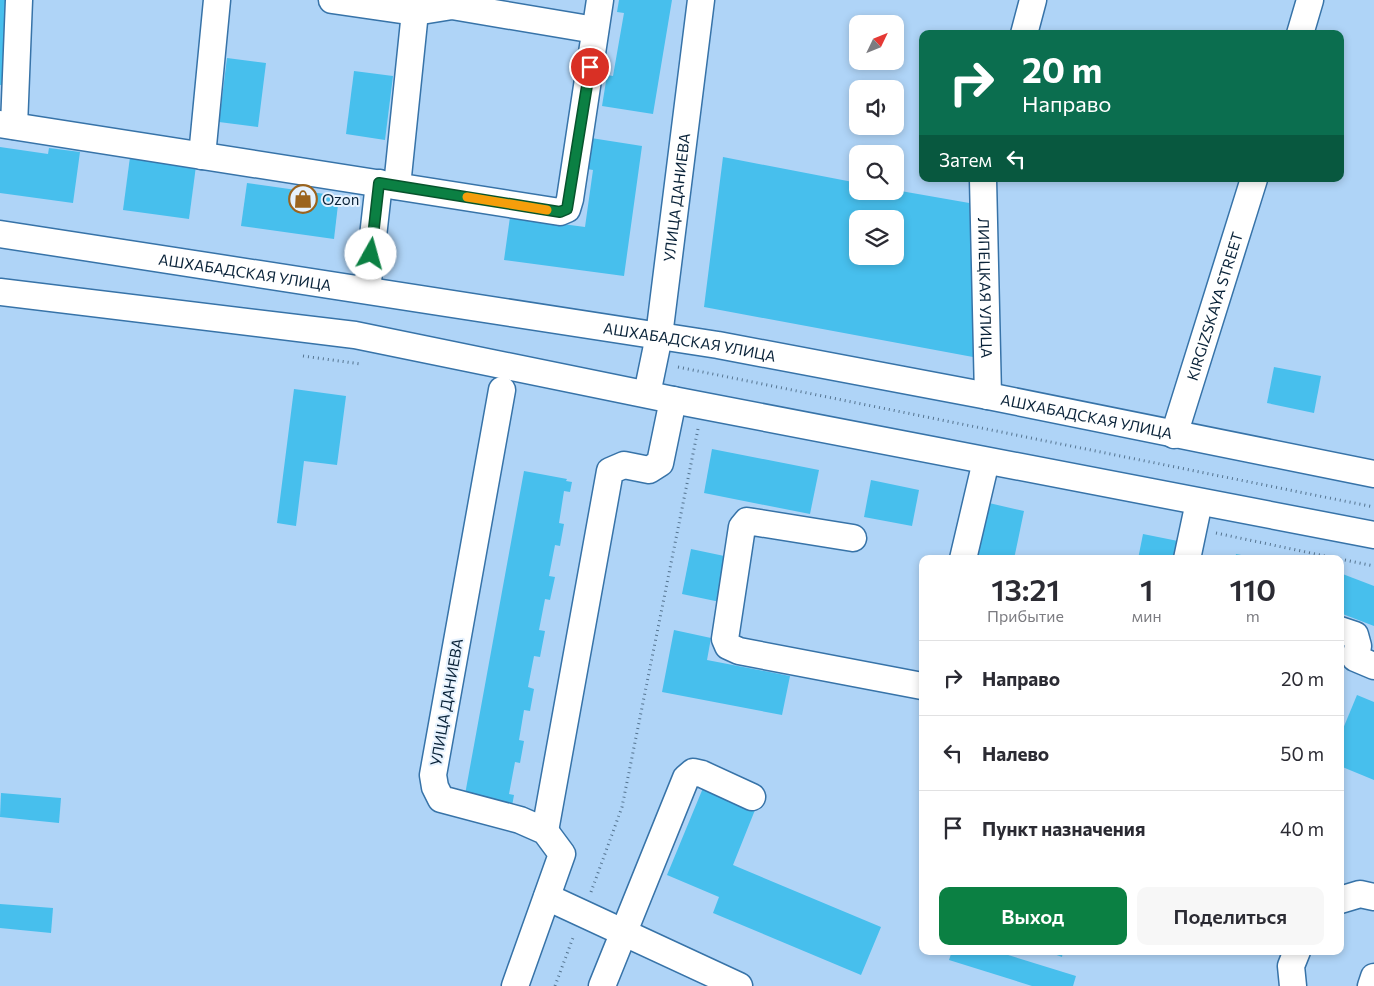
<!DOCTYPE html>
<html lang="ru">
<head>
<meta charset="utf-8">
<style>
  :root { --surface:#fff; --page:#f7f7f7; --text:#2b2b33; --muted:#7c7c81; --line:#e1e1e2; --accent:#0b8043 }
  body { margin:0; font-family:Commissioner,sans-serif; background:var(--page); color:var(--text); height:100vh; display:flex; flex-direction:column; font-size:19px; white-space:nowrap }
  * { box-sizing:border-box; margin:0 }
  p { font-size:16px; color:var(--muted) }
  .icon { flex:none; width:28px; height:28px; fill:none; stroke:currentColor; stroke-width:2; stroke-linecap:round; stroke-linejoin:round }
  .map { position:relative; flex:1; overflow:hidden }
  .sheet { position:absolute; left:919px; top:555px; width:425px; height:400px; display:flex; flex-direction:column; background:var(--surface); border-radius:10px; box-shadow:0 2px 8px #0003 }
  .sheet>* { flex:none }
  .guide { position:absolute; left:919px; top:30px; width:425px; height:152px; border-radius:10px; box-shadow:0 2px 8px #0003; background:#0b6e4f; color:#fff; overflow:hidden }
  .needle { width:32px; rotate:47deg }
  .tools { position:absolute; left:849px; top:15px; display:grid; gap:10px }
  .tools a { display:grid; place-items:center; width:55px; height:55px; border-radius:10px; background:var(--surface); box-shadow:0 2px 8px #0003; font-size:25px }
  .pin { position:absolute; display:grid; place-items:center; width:42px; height:42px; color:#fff; margin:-21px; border:2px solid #fff; border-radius:50%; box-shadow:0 1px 5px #0007 }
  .me { position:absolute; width:55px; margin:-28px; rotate:7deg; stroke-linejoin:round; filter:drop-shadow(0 0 4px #0008) }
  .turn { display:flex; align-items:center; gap:18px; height:105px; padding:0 20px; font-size:22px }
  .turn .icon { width:65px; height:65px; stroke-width:2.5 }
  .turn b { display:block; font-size:35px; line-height:42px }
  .then { display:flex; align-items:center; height:48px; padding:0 20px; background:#0003; gap:10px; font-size:19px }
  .eta { display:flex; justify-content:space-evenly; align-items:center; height:85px; text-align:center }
  .eta b { font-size:30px; font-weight:600; line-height:35px }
  .cta { display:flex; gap:10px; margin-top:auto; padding:10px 20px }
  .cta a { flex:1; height:58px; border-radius:10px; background:var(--accent); color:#fff; font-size:20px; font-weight:600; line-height:58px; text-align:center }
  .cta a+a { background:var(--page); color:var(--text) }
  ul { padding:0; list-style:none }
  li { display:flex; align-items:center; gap:15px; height:75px; padding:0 20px; border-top:1px solid var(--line) }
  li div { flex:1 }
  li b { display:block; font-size:19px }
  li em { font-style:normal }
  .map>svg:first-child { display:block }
</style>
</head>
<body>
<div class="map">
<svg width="1374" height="986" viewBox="0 0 1374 986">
  <rect width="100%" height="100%" fill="#afd4f7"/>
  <g fill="#47bfed" fill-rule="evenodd">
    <polygon points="0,0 8,0 2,85 0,85"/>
    <polygon points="619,0 672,0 653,114 602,106 607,75 613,76 624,13 617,12"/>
    <polygon points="227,58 266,63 258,127 219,122"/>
    <polygon points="354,71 393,76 385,140 346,134"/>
    <polygon points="591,138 642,146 624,276 504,260 510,217 585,227 593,170 587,169"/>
    <polygon points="0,147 48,154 49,148 80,152 73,203 0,193"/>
    <polygon points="130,157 196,166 189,219 123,210"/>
    <path d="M723,157L858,183V191L895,190L975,204L973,357L704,307ZM858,219H895V256H858Z"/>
    <polygon points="247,183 339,196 334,239 241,226"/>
    <polygon points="1274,367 1321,376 1314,413 1267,403"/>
    <polygon points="294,389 346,396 337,465 304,461 296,526 277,523"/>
    <polygon points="712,449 819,470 810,514 704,493"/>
    <polygon points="524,471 567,479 566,481 572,482 570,492 564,491 559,523 564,524 560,546 555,545 549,576 555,577 550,600 545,599 539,630 545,631 540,657 534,656 528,687 534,689 530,711 524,710 519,740 524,741 520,763 515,762 509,794 514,795 512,806 464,800"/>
    <polygon points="871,480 919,490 912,526 864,517"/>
    <polygon points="989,503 1024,511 1014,559 977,559"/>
    <polygon points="1143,534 1178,541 1175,559 1138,559"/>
    <polygon points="691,549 729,557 720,602 682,594"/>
    <polygon points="1236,554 1257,558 1257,559 1235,559"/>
    <polygon points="1340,573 1374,586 1374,626 1340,613"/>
    <polygon points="674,630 711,638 707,660 790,676 782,715 662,692"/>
    <polygon points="1357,695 1374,702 1374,780 1340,766 1340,736"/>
    <polygon points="703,788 755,810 733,865 881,927 861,975 713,913 719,897 667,875"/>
    <polygon points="1,793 61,798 59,823 0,817"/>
    <polygon points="0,904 53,908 51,933 0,928"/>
    <polygon points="952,951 995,951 1076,976 1073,986 1032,986 949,960"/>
    <polygon points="1046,951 1063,951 1062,957"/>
  </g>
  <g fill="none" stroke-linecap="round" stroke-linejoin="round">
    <defs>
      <g id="minor">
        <polyline points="332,0 415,12 452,6 595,30"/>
        <polyline points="1024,34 1033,0"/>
        <polyline points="1300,34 1310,0"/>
        <polyline points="0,124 560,212 567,209 570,199 600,0"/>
        <polyline points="14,126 19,0"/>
        <polyline points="202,156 217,0"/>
        <path id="s1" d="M983,179L988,396"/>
        <polyline points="397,186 415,12"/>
        <path id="s2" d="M0,234L718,345L988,396L1374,474"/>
        <polyline points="367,290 379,183"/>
        <polyline points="0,292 355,335 673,400 1374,535"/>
        <polyline points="502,390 433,775 435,787 441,799 520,820 545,831 562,854 515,986"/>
        <path id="s3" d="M647,394L659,336L701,0"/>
        <path id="s4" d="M1174,435L1254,179"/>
        <polyline points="853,538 747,521 742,527 725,639 728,646 739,651 922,686"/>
        <polyline points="963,559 986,461"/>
        <polyline points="1187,559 1199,502"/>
        <polyline points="1340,630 1355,635 1358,646 1355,658 1374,666"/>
        <polyline points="545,831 610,471 624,465 649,470 660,463 673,400"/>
        <polyline points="547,897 739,986"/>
        <polyline points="1340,900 1360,894 1374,897"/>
        <polyline points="602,986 686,778 693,772 702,774 752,797"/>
        <polyline points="1293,986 1291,966 1297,951"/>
        <polyline points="1371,986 1374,977"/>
      </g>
    </defs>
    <use href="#minor" stroke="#3773a8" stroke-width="29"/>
    <g stroke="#557490" stroke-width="3" stroke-dasharray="1 4" stroke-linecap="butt">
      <polyline points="303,356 361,364"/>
      <polyline points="678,367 1374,507"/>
      <polyline points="1216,533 1339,559"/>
      <polyline points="1340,559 1374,566"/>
      <polyline points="591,892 622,807 698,429"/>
      <polyline points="555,986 574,935"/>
    </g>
    <use href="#minor" stroke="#fff" stroke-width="26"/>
  </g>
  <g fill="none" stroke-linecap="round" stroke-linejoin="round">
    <defs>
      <polyline id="route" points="371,254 379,183 560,212 567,209 590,67"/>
    </defs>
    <use href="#route" stroke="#07532c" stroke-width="12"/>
    <use href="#route" stroke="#0b8043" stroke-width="9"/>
    <polyline stroke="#f59e0b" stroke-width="9" points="467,197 547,210"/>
  </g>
  <defs>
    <symbol id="shop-ring" viewBox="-11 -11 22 22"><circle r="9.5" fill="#e6f2fe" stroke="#9b641e" stroke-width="1.5"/><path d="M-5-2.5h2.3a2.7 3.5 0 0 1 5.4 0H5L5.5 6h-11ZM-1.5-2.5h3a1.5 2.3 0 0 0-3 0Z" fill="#9b641e"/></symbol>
  </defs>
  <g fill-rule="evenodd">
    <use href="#shop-ring" x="287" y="183" width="32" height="32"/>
  </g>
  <g text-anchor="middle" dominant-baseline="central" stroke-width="4" stroke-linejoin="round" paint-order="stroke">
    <g font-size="15" fill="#0a2339" stroke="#e6f2fe">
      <text stroke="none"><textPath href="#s3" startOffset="199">УЛИЦА ДАНИЕВА</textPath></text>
      <text stroke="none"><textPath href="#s2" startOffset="248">АШХАБАДСКАЯ УЛИЦА</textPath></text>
      <text stroke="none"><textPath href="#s1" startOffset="109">ЛИПЕЦКАЯ УЛИЦА</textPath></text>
      <text stroke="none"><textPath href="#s4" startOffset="135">KIRGIZSKAYA STREET</textPath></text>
      <text stroke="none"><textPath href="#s2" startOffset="698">АШХАБАДСКАЯ УЛИЦА</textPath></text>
      <text stroke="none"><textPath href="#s2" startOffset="1102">АШХАБАДСКАЯ УЛИЦА</textPath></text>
      <text transform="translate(446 702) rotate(-80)">УЛИЦА ДАНИЕВА</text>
    </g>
    <g font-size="15" fill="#0a2339" stroke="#e6f2fe" text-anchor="start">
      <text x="322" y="199">Ozon</text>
    </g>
  </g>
</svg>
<div class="tools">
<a><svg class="needle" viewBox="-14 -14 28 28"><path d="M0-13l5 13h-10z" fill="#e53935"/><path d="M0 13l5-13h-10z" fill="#7c7c81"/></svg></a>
<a><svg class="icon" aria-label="sound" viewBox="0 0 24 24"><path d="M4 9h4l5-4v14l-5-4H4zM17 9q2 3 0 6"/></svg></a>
<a><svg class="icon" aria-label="search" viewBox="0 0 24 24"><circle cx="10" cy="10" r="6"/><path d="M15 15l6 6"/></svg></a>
<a><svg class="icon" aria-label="layers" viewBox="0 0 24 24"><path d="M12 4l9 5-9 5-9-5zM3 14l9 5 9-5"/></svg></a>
</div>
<div class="pin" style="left:590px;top:67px;background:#d93025"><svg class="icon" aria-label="arrive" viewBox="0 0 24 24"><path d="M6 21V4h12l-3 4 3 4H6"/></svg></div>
<svg class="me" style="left:371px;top:254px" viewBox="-20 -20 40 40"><circle r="19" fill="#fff"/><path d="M0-13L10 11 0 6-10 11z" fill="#0b8043"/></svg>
<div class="guide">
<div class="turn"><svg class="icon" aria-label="right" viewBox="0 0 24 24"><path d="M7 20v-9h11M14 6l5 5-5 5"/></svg><div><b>20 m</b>Направо</div></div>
<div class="then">Затем<svg class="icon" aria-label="left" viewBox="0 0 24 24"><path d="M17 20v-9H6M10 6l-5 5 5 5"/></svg></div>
</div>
<section class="sheet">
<div class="eta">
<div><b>13:21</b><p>Прибытие</p></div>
<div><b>1</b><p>мин</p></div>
<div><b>110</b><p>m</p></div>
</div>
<ul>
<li><svg class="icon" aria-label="right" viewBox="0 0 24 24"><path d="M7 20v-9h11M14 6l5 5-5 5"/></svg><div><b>Направо</b></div><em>20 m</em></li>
<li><svg class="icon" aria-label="left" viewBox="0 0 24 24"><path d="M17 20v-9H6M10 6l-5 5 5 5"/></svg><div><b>Налево</b></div><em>50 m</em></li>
<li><svg class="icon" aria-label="arrive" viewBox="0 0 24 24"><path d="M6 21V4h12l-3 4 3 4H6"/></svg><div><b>Пункт назначения</b></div><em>40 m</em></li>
</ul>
<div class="cta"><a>Выход</a><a>Поделиться</a></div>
</section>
</div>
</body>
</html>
